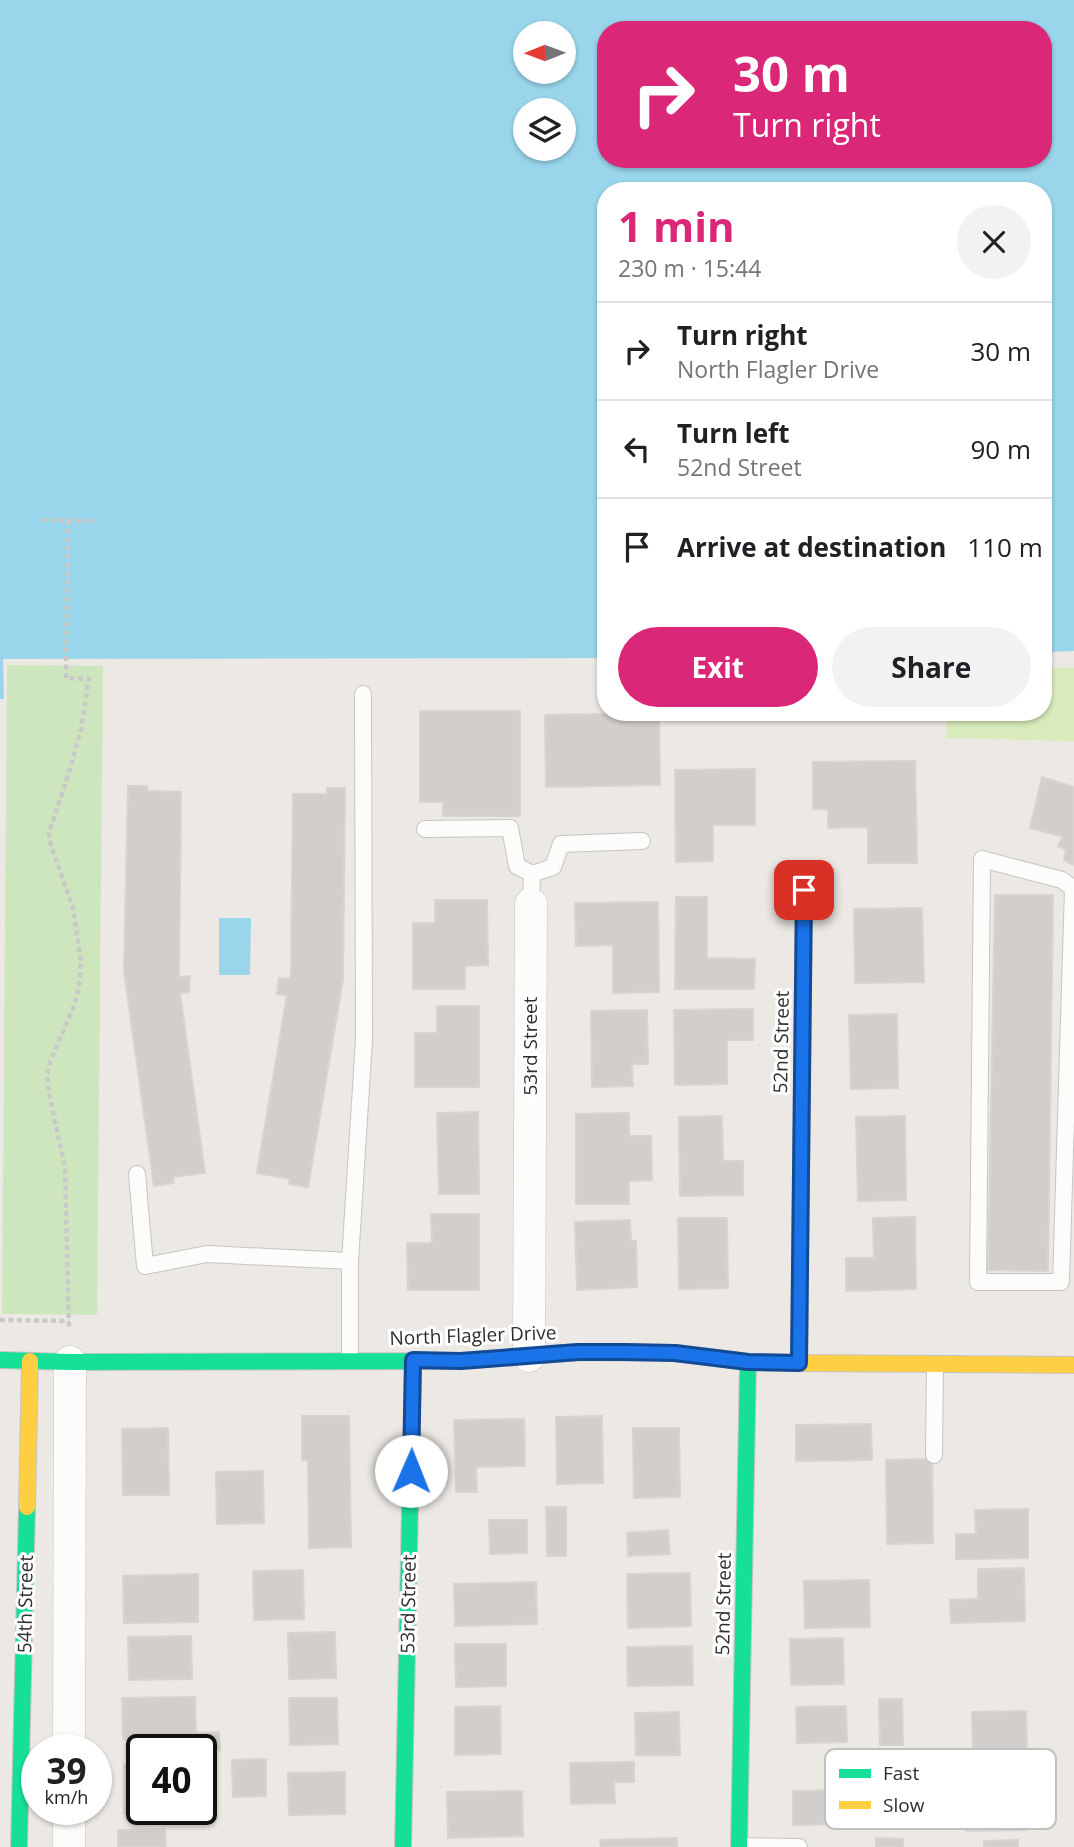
<!DOCTYPE html>
<html lang="en">
<head>
<meta charset="utf-8">
<style>
  :root { --surface:#fff; --page:#f2f2f2; --text:#202124; --muted:#757577; --line:#e0e0e0; --accent:#db2777 }
  body { margin:0; font-family:"Open Sans",sans-serif; background:var(--page); color:var(--text); height:100vh; display:flex; flex-direction:column; font-size:26px; white-space:nowrap }
  * { box-sizing:border-box; margin:0 }
  p { font-size:23px; color:var(--muted) }
  .icon { flex:none; width:38px; height:38px; fill:none; stroke:currentColor; stroke-width:2; stroke-linecap:round; stroke-linejoin:round }
  .map { position:relative; flex:1; overflow:hidden }
  .side { position:absolute; left:597px; top:182px; width:455px; height:539px; display:flex; flex-direction:column; background:var(--surface); border-radius:28px; box-shadow:0 2px 5px #0004 }
  .side>* { flex:none }
  .hud { position:absolute; left:597px; top:21px; width:455px; height:147px; border-radius:28px; box-shadow:0 2px 5px #0004; background:#db2777; color:#fff; overflow:hidden }
  .needle { width:46px; rotate:269deg }
  .buttons { position:absolute; left:513px; top:21px; display:grid; gap:14px }
  .buttons a { display:grid; place-items:center; width:63px; height:63px; border-radius:50%; background:var(--surface); box-shadow:0 2px 5px #0004; font-size:35px }
  .speed { position:absolute; left:21px; top:1734px; display:flex; gap:14px; font-size:35px; font-weight:700; text-align:center }
  .speed>* { display:grid; place-content:center; width:91px; height:91px; border-radius:50%; background:var(--surface); box-shadow:0 2px 5px #0004; line-height:1 }
  .speed small { font-size:18px; font-weight:400 }
  .speed .limit { border:4px solid #111; border-radius:10px; background:#fff; color:#111 }
  .pin { position:absolute; display:grid; place-items:center; width:60px; height:60px; color:#fff; margin:-30px; border-radius:14px; box-shadow:0 4px 10px #0006 }
  .me { position:absolute; width:77px; margin:-38px; rotate:1deg; stroke-linejoin:round; filter:drop-shadow(0 0 5px #0008) }
  .turn { display:flex; align-items:center; gap:24px; height:147px; padding:0 21px; font-size:32px }
  .turn .icon { width:91px; height:91px; stroke-width:2.5 }
  .turn b { display:block; font-size:49px; line-height:60px }
  .round { display:grid; place-items:center; flex:none; width:74px; height:74px; border-radius:37px; background:var(--page) }
  .summary { display:flex; align-items:center; justify-content:space-between; height:119px; padding:0 21px }
  h1 { font-size:42px; font-weight:700; line-height:52px; color:var(--accent) }
  .button { display:flex; gap:14px; margin-top:auto; padding:14px 21px }
  .button a { flex:1; height:80px; border-radius:42px; background:var(--accent); color:#fff; font-size:28px; font-weight:700; line-height:80px; text-align:center }
  .button a+a { background:var(--page); color:var(--text) }
  ul { padding:0; list-style:none }
  li { display:flex; align-items:center; gap:21px; height:98px; padding:0 21px; border-top:2px solid var(--line) }
  li div { flex:1 }
  li b { display:block; font-size:26px }
  li em { font-style:normal }
  .map>svg:first-child { display:block }
</style>
</head>
<body>
<div class="map">
<svg width="1074" height="1847" viewBox="0 0 1074 1847">
  <rect width="100%" height="100%" fill="#ece8e4"/>
  <polygon fill="#cee6be" points="7,665 103,666 97,1315 2,1314"/>
  <polygon fill="#d9eabb" points="1043,668 1074,668 1074,741 946,738 947,712 1043,712"/>
  <g fill="#99d6ec" fill-rule="evenodd">
    <path d="M0,0H1074V651L1043,652V191H606L605,658L3,659L4,699H0ZM606,30H1043V159H606ZM525,33H564V72H525ZM525,110H564V149H525Z"/>
    <polygon points="219,918 251,918 250,975 219,975"/>
  </g>
  <g fill="#d1cecb" stroke="#d7d4d0" stroke-width="2">
    <polygon points="420,711 520,711 520,816 443,816 443,802 420,802"/>
    <polygon points="659,713 660,785 546,787 545,715"/>
    <polygon points="915,761 917,863 868,863 868,827 828,828 828,809 813,809 813,762"/>
    <polygon points="755,769 755,825 713,825 713,861 676,862 675,770"/>
    <polygon points="1042,777 1074,787 1074,865 1064,860 1066,850 1058,846 1063,837 1030,828"/>
    <polygon points="128,786 147,786 147,791 181,792 179,977 190,976 189,992 180,993 205,1173 173,1177 174,1183 154,1186 124,971"/>
    <polygon points="327,788 345,788 343,979 308,1187 289,1184 290,1179 257,1173 287,995 277,994 279,978 290,979 291,974 293,794 327,794"/>
    <polygon points="995,895 1053,895 1048,1271 988,1270"/>
    <polygon points="676,897 707,897 707,958 755,959 754,989 675,989"/>
    <polygon points="435,900 487,900 488,965 465,966 465,989 413,989 413,923 435,923"/>
    <polygon points="658,902 659,992 613,993 613,945 576,946 575,903"/>
    <polygon points="922,908 924,982 855,983 854,909"/>
    <polygon points="437,1006 479,1006 479,1087 415,1087 415,1033 437,1033"/>
    <polygon points="753,1009 753,1040 727,1040 727,1084 675,1085 674,1010"/>
    <polygon points="647,1010 648,1064 632,1064 633,1086 592,1087 591,1011"/>
    <polygon points="897,1014 898,1088 851,1089 849,1015"/>
    <polygon points="478,1112 479,1194 439,1194 437,1113"/>
    <polygon points="629,1113 629,1136 651,1136 652,1180 629,1181 629,1204 576,1204 576,1114"/>
    <polygon points="722,1116 723,1161 743,1161 743,1195 680,1196 679,1117"/>
    <polygon points="905,1116 906,1200 858,1201 856,1117"/>
    <polygon points="431,1214 479,1214 479,1290 408,1290 407,1243 432,1243"/>
    <polygon points="915,1217 916,1289 846,1291 846,1258 874,1258 873,1218"/>
    <polygon points="678,1218 727,1218 728,1288 679,1289"/>
    <polygon points="630,1220 631,1241 636,1241 637,1287 577,1290 575,1222"/>
    <polygon points="302,1416 349,1416 351,1547 309,1548 308,1460 302,1460"/>
    <polygon points="602,1416 603,1483 557,1484 556,1417"/>
    <polygon points="524,1419 525,1466 476,1467 477,1492 456,1492 454,1420"/>
    <polygon points="871,1424 872,1460 796,1461 796,1425"/>
    <polygon points="168,1428 169,1495 123,1495 122,1429"/>
    <polygon points="633,1428 679,1428 680,1497 634,1498"/>
    <polygon points="932,1459 933,1543 887,1544 886,1460"/>
    <polygon points="263,1471 264,1523 217,1524 216,1472"/>
    <polygon points="546,1507 566,1507 566,1556 547,1556"/>
    <polygon points="1028,1509 1028,1558 956,1559 956,1534 976,1534 975,1510"/>
    <polygon points="489,1520 527,1520 527,1553 490,1554"/>
    <polygon points="668,1530 670,1554 628,1556 627,1533"/>
    <polygon points="1024,1568 1025,1621 951,1623 950,1600 978,1599 978,1569"/>
    <polygon points="303,1570 304,1619 254,1620 253,1571"/>
    <polygon points="690,1573 691,1626 628,1628 627,1574"/>
    <polygon points="198,1574 198,1622 124,1623 123,1576"/>
    <polygon points="869,1580 870,1627 805,1628 804,1581"/>
    <polygon points="536,1582 537,1624 455,1626 454,1584"/>
    <polygon points="335,1632 336,1678 289,1679 288,1633"/>
    <polygon points="191,1636 192,1679 129,1680 128,1637"/>
    <polygon points="843,1638 844,1684 791,1685 790,1639"/>
    <polygon points="455,1644 506,1644 506,1686 456,1687"/>
    <polygon points="692,1646 693,1685 628,1686 627,1647"/>
    <polygon points="195,1697 196,1733 219,1732 220,1750 183,1750 183,1738 123,1739 122,1698"/>
    <polygon points="289,1698 337,1698 338,1744 290,1745"/>
    <polygon points="879,1699 902,1699 903,1745 880,1745"/>
    <polygon points="500,1706 501,1754 455,1755 455,1707"/>
    <polygon points="846,1706 847,1742 797,1743 796,1707"/>
    <polygon points="1026,1711 1027,1755 973,1756 972,1712"/>
    <polygon points="679,1712 680,1755 636,1755 635,1713"/>
    <polygon points="266,1759 266,1796 233,1797 232,1760"/>
    <polygon points="634,1762 634,1782 614,1782 615,1803 571,1804 570,1763"/>
    <polygon points="124,1764 142,1764 142,1810 188,1810 188,1813 124,1814"/>
    <polygon points="345,1772 345,1814 289,1815 288,1773"/>
    <polygon points="1026,1780 1026,1830 966,1831 965,1781"/>
    <polygon points="852,1790 852,1824 793,1825 793,1791"/>
    <polygon points="522,1791 523,1836 448,1838 447,1792"/>
    <polygon points="165,1829 166,1847 118,1847 118,1830"/>
    <polygon points="677,1838 677,1847 601,1847 600,1840"/>
    <polygon points="876,1838 903,1839 903,1847 876,1847"/>
    <polygon points="1018,1840 1018,1847 984,1847 984,1841"/>
  </g>
  <g fill="none" stroke-linecap="round" stroke-linejoin="round">
    <defs>
      <g id="lane">
        <polyline points="425,829 510,828 517,866 532,874 531,904"/>
        <polyline points="532,874 553,867 561,844 642,841"/>
        <polyline points="1073,888 1061,1282 978,1282 982,859 1062,880 1074,889"/>
        <polyline points="137,1174 145,1266 207,1254 350,1261 350,1360"/>
        <polyline points="350,1261 364,1040 363,694"/>
        <polyline points="934,1455 935,1364"/>
        <polyline points="739,1846 799,1847"/>
      </g>
      <g id="street">
        <polyline points="529,1356 531,904"/>
        <polyline points="69,1750 70,1362"/>
        <polyline points="69,1847 69,1810"/>
      </g>
      <g id="fast">
        <polyline points="0,1360 70,1362 461,1361 578,1352 675,1353 717,1358"/>
        <polyline points="799,1363 804,890"/>
        <polyline points="19,1847 27,1507"/>
        <polyline points="403,1847 413,1360"/>
        <polyline points="739,1847 748,1362"/>
      </g>
      <g id="slow">
        <polyline points="717,1358 748,1362 799,1363 1074,1365"/>
        <polyline points="27,1507 30,1361"/>
      </g>
    </defs>
    <use href="#lane" stroke="#c5c4c5" stroke-width="18"/>
    <use href="#street" stroke="#c5c4c5" stroke-width="33"/>
    <use href="#fast" stroke="#c5c4c5" stroke-width="18"/>
    <use href="#slow" stroke="#c5c4c5" stroke-width="18"/>
    <g stroke="#c9c9c8" stroke-width="4.5" stroke-dasharray="5 3.5" stroke-linecap="butt">
      <polyline points="42,520 95,521"/>
      <polyline points="68,520 66,678 89,679 81,729 71,766 49,833 51,846 73,908 81,961 79,986 75,1003 50,1062 47,1075 49,1093 65,1167 69,1330"/>
      <polyline points="0,1320 69,1321"/>
    </g>
    <use href="#lane" stroke="#fcfcfb" stroke-width="16"/>
    <use href="#street" stroke="#fcfcfb" stroke-width="32"/>
    <use href="#fast" stroke="#16e098" stroke-width="16"/>
    <use href="#slow" stroke="#ffcf43" stroke-width="16"/>
  </g>
  <g fill="none" stroke-linecap="round" stroke-linejoin="round">
    <defs>
      <polyline id="route" points="411,1471 413,1360 461,1361 578,1352 626,1352 675,1353 748,1362 799,1363 804,890"/>
    </defs>
    <use href="#route" stroke="#114b97" stroke-width="18"/>
    <use href="#route" stroke="#1a73e8" stroke-width="12"/>
  </g>
  <g text-anchor="middle" dominant-baseline="central" stroke-width="6" stroke-linejoin="round" paint-order="stroke">
    <g font-size="19" fill="#2e2e2e" stroke="#fff">
      <text transform="translate(781 1042) rotate(-89)">52nd Street</text>
      <text transform="translate(530 1046) rotate(-90)">53rd Street</text>
      <text transform="translate(473 1335) rotate(-2)">North Flagler Drive</text>
      <text transform="translate(25 1604) rotate(-89)">54th Street</text>
      <text transform="translate(408 1604) rotate(-89)">53rd Street</text>
      <text transform="translate(723 1604) rotate(-89)">52nd Street</text>
    </g>
  </g>
  <rect x="825" y="1749" width="231" height="80" rx="10" fill="#fff" stroke="#c0c0c0" stroke-width="2"/>
  <rect x="839" y="1769" width="32" height="9" fill="#16e098"/>
  <rect x="839" y="1801" width="32" height="8" fill="#ffcf43"/>
  <g font-size="19" fill="#2e2e2e">
    <text x="883" y="1780">Fast</text>
    <text x="883" y="1812">Slow</text>
  </g>
</svg>
<div class="buttons">
<a><svg class="needle" viewBox="-14 -14 28 28"><path d="M0-13l5 13h-10z" fill="#e53935"/><path d="M0 13l5-13h-10z" fill="#757577"/></svg></a>
<a><svg class="icon" aria-label="layers" viewBox="0 0 24 24"><path d="M12 4l9 5-9 5-9-5zM3 14l9 5 9-5"/></svg></a>
</div>
<div class="speed"><div>39<small>km/h</small></div><div class="limit">40</div></div>
<div class="pin" style="left:804px;top:890px;background:#d93025"><svg class="icon" aria-label="arrive" viewBox="0 0 24 24"><path d="M6 21V4h12l-3 4 3 4H6"/></svg></div>
<svg class="me" style="left:411px;top:1471px" viewBox="-20 -20 40 40"><circle r="19" fill="#fff"/><path d="M0-13L10 11 0 6-10 11z" fill="#1a73e8"/></svg>
<div class="hud">
<div class="turn"><svg class="icon" aria-label="right" viewBox="0 0 24 24"><path d="M7 20v-9h11M14 6l5 5-5 5"/></svg><div><b>30 m</b>Turn right</div></div>
</div>
<section class="side">
<div class="summary"><div><h1>1 min</h1><p>230 m · 15:44</p></div><a class="round"><svg class="icon" aria-label="close" viewBox="0 0 24 24"><path d="M6 6l12 12M18 6L6 18"/></svg></a></div>
<ul>
<li><svg class="icon" aria-label="right" viewBox="0 0 24 24"><path d="M7 20v-9h11M14 6l5 5-5 5"/></svg><div><b>Turn right</b><p>North Flagler Drive</p></div><em>30 m</em></li>
<li><svg class="icon" aria-label="left" viewBox="0 0 24 24"><path d="M17 20v-9H6M10 6l-5 5 5 5"/></svg><div><b>Turn left</b><p>52nd Street</p></div><em>90 m</em></li>
<li><svg class="icon" aria-label="arrive" viewBox="0 0 24 24"><path d="M6 21V4h12l-3 4 3 4H6"/></svg><div><b>Arrive at destination</b></div><em>110 m</em></li>
</ul>
<div class="button"><a>Exit</a><a>Share</a></div>
</section>
</div>
</body>
</html>
